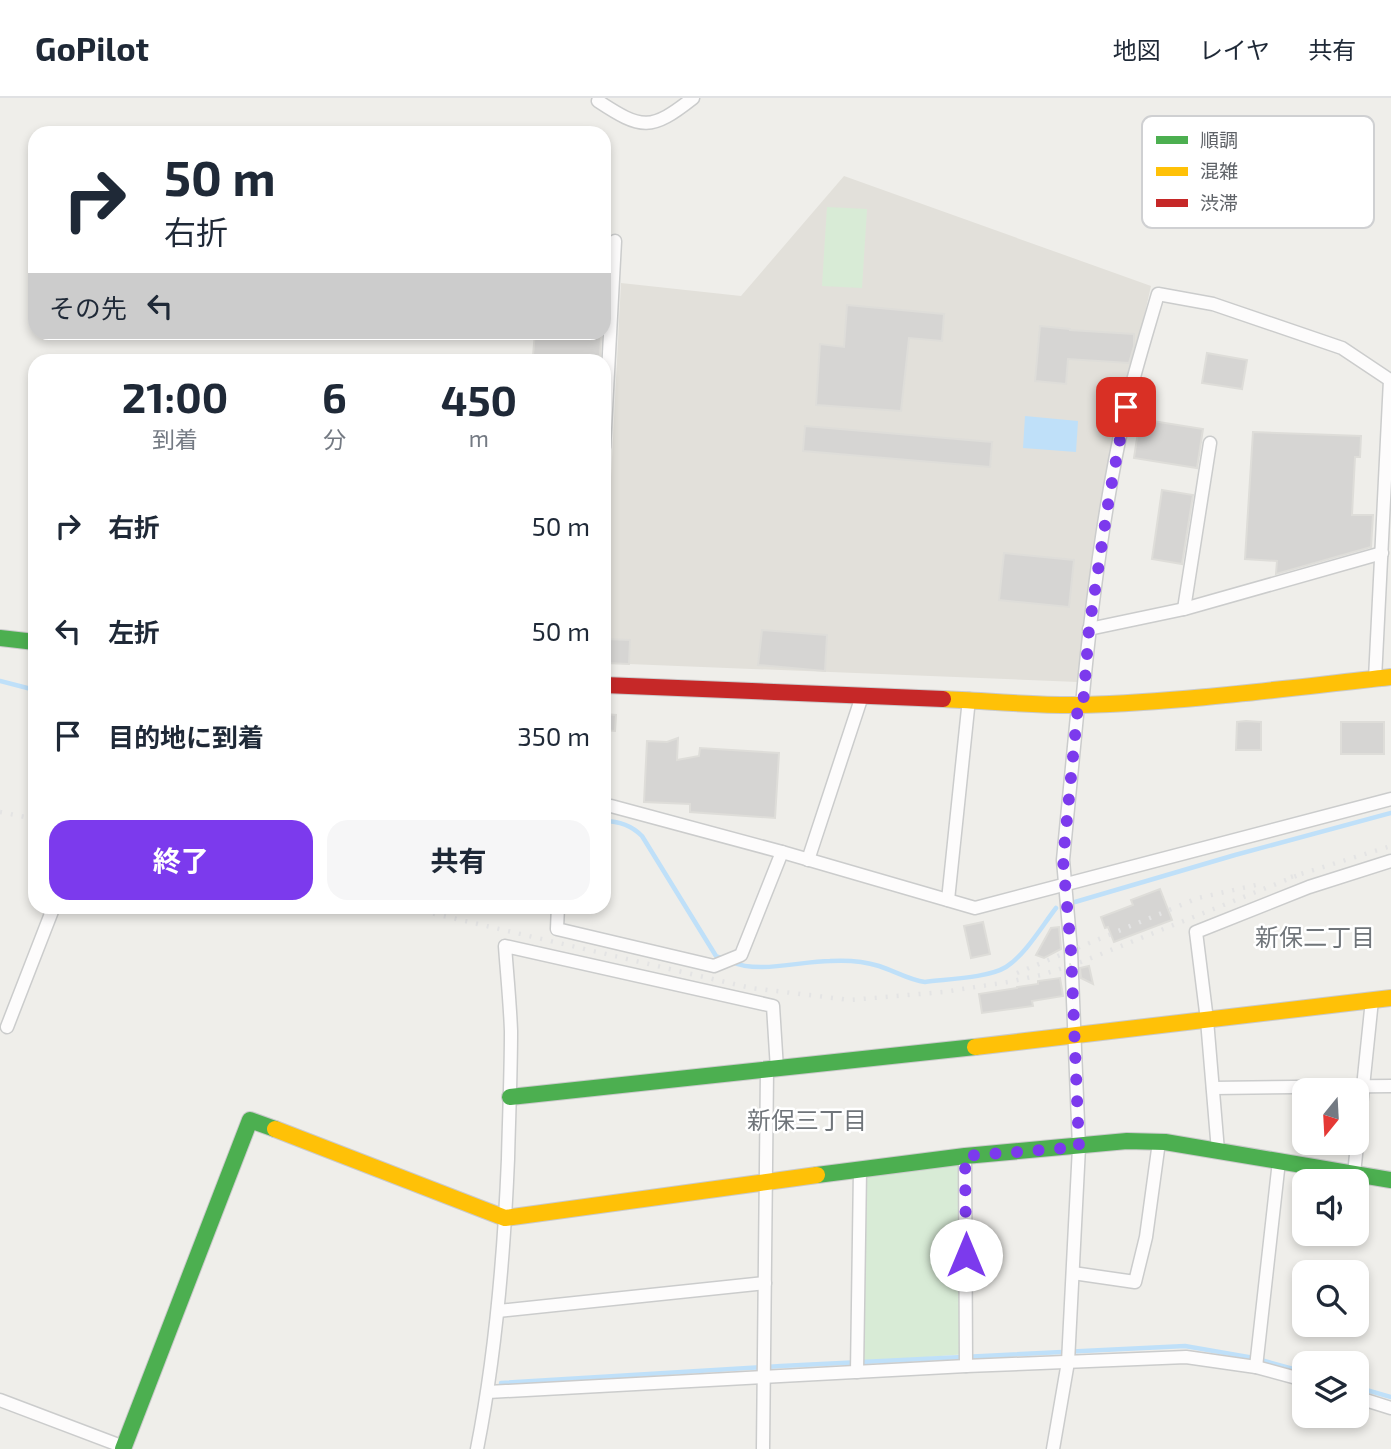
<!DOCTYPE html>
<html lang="ja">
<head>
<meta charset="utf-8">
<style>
  :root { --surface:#fff; --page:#f6f6f7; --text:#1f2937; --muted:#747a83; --line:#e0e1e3; --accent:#7c3aed }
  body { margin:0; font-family:"Exo 2","Noto Sans JP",sans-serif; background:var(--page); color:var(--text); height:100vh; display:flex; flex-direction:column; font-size:26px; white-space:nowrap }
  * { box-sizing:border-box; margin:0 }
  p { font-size:23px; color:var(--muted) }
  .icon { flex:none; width:38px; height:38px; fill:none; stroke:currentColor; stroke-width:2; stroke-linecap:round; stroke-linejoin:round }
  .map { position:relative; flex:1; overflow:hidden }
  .drawer { position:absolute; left:28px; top:256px; width:583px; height:560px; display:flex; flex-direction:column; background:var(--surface); border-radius:21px; box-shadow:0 4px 10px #0003 }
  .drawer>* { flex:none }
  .banner { position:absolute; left:28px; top:28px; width:583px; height:214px; border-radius:21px; box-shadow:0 4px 10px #0003; background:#fff; color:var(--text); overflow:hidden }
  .needle { width:46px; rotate:198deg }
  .controls { position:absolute; left:1292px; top:980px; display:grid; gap:14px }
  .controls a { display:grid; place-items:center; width:77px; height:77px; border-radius:14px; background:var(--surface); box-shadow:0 4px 10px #0003; font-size:35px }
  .pin { position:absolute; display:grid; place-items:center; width:60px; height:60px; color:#fff; margin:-30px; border-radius:14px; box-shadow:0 4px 10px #0006 }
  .me { position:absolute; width:77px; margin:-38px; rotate:0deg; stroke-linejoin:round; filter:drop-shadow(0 0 5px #0008) }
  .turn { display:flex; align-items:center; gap:24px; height:147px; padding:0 21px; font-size:32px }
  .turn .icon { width:91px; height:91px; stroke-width:2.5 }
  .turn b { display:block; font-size:49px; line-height:60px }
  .then { display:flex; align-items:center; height:66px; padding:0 21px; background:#0003; gap:14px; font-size:26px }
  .eta { display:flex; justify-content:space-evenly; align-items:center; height:119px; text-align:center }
  .eta b { font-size:42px; font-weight:700; line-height:49px }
  .cta { display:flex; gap:14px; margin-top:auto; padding:14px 21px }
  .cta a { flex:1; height:80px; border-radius:21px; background:var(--accent); color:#fff; font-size:28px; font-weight:700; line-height:80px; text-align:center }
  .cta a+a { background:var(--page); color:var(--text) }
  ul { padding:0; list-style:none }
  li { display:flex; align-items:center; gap:21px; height:105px; padding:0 21px }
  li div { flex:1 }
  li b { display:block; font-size:26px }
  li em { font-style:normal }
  header { display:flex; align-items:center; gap:42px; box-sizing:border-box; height:98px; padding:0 35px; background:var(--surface); border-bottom:2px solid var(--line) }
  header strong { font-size:33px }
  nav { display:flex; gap:38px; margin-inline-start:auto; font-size:24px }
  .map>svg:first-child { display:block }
</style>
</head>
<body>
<header>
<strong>GoPilot</strong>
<nav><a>地図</a><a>レイヤ</a><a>共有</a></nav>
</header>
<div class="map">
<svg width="1391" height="1351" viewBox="0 0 1391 1351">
  <rect width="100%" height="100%" fill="#efeeea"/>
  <polygon fill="#e2e0da" points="844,78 1151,188 1132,272 1119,315 1094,464 1078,584 604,565 604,515 621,185 741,198"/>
  <g fill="#d8ebd6">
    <polygon points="827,109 867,111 862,190 822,188"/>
    <polygon points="962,1059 966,1256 863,1264 860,1072"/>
  </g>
  <polygon fill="#bfe0f9" points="1025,318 1078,323 1076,354 1023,350"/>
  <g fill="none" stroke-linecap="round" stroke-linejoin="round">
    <g stroke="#bfe0f9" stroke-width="4.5">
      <polyline points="0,583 35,592"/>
      <path d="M604,723C618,723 632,728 642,738L716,858L724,861"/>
      <polyline points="1075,804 1235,757 1391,715"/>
      <path d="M732,864C758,876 801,863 830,863C846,862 863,863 879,868C895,873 909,882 925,884C947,881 988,880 1006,869C1025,857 1042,828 1056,810"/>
      <polyline points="501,1285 781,1268 1185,1248 1254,1260 1304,1274"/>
      <polyline points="1356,1289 1391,1299"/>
    </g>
  </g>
  <g fill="#d6d5d3" stroke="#deddd9" stroke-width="2">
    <polygon points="847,207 944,216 942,243 909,240 901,313 816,307 820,246 844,249"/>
    <polygon points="1040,228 1070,231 1070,232 1134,236 1134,248 1129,265 1068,261 1066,286 1035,283"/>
    <polygon points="535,234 601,239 600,258 597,258 596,262 533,258"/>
    <polygon points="1207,255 1247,262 1242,291 1202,285"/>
    <polygon points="1140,321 1203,331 1197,370 1134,360"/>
    <polygon points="805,328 992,344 990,369 803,353"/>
    <polygon points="1253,334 1361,338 1360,359 1355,359 1352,417 1373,417 1371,449 1276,476 1277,463 1245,461"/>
    <polygon points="1162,392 1193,397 1182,466 1152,461"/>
    <polygon points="1004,455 1074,462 1069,509 999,502"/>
    <polygon points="762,532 827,537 825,573 758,567"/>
    <polygon points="606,541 630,542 629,566 605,565"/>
    <polygon points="604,616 616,617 615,633 604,632"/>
    <polygon points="1246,623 1261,624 1261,652 1236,652 1237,624"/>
    <rect x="1341" y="624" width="43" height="32"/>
    <polygon points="678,640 677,662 699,658 700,650 779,655 775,720 690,714 690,706 644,704 647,643 667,644"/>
    <polygon points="1160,791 1172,822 1114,844 1108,829 1105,830 1101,819 1133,807 1131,802"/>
    <polygon points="983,824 990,856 971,860 964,828"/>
    <polygon points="1059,829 1061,851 1044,860 1036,857 1051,830"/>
    <polygon points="1089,868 1093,886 1081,880 1080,870"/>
    <polygon points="1060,880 1063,898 1032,903 1033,908 982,915 979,896 1017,890 1017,889 1038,886 1038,883"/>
  </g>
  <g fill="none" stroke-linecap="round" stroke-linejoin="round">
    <defs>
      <g id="street">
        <path d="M598,3C642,32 651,33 693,0"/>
        <polyline points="604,349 615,143"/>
        <polyline points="1184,511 1210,345"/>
        <polyline points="1089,531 1184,511 1382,455"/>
        <path d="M1082,607C1091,508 1104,407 1126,310C1135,272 1147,234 1158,196L1213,206L1342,250L1390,282L1375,581"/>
        <polyline points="604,708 611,708 782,754 975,810 1391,701"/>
        <polyline points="808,762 862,598"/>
        <polyline points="948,802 969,601"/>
        <polyline points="558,808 557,831 714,868 741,857 782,754"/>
        <polyline points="7,929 54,808"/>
        <polyline points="1213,990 1391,988"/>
        <polyline points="1218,1053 1207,922 1196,834 1309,789 1391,763"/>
        <polyline points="965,1058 966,1268"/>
        <polyline points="1354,1076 1372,902"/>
        <polyline points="1073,1175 1135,1184 1146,1139 1159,1044"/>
        <polyline points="498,1213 765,1185"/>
        <polyline points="1256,1269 1279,1063"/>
        <polyline points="857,1274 860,1072"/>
        <polyline points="488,1294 966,1268 1186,1259 1256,1269 1304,1282"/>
        <polyline points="1356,1299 1391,1310"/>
        <polyline points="0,1302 124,1349"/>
        <path d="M477,1351C496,1255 504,1158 508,1061C509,1018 511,976 511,933C510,905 507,876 505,848L773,908L777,971"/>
        <polyline points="763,1351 767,972"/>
        <polyline points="1053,1351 1068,1264 1079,1049 1071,853 1063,762 1078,607"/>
      </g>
      <g id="fast">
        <polyline points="0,540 35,544"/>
        <polyline points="510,999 975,949"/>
        <polyline points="817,1077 965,1058 1127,1043 1165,1044 1391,1082"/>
        <polyline points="123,1351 250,1022 275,1031"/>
      </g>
      <g id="slow">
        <path d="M943,601C988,603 1037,608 1082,607C1185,604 1288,590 1391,579"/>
        <polyline points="975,949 1391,900"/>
        <polyline points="275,1031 505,1120 817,1077"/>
      </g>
      <polyline id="jam" points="604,587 943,601"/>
    </defs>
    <use href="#street" stroke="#cbcccc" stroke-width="15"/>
    <use href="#fast" stroke="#cacacb" stroke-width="18"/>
    <use href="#slow" stroke="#cacacb" stroke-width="18"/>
    <use href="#jam" stroke="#cacacb" stroke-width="18"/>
    <use href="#street" stroke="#fdfcfc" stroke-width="12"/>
    <use href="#fast" stroke="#4caf50" stroke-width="16"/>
    <use href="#slow" stroke="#ffc107" stroke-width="16"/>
    <use href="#jam" stroke="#c62828" stroke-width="16"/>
    <g stroke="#e4e4e4" stroke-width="4.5" stroke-dasharray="2 9" stroke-linecap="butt">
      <polyline points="0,714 35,721"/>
      <polyline points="1291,779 1391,748"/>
      <polyline points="401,808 751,890 850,902 943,894 1008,884 1041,877 1081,864 1301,776"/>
      <polyline points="1017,875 1198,800 1256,787"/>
    </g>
  </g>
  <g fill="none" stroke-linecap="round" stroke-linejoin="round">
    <polyline stroke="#7c3aed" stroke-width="12" stroke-dasharray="0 21.6" points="966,1157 965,1058 1079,1049 1071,853 1063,762 1078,607 1083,607 1089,531 1109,400 1126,309"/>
  </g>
  <g text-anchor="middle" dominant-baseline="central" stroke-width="5" stroke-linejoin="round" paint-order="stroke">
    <g font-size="24" fill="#70757a" stroke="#fff">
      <text x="1315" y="838">新保二丁目</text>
      <text x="807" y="1021">新保三丁目</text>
    </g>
  </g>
  <rect x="1142" y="18" width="232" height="112" rx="10" fill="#fff" stroke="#cfd0d2" stroke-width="2"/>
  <rect x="1156" y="38" width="32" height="8" fill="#4caf50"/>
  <rect x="1156" y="69" width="32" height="9" fill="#ffc107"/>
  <rect x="1156" y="101" width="32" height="8" fill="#c62828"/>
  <g font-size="19" fill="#5f6368">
    <text x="1200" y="49">順調</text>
    <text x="1200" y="80">混雑</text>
    <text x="1200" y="112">渋滞</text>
  </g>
</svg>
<div class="controls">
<a><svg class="needle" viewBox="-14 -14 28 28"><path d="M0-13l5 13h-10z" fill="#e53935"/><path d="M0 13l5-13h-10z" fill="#747a83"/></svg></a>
<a><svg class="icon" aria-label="sound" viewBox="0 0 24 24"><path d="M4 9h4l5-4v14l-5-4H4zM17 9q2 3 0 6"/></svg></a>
<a><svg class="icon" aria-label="search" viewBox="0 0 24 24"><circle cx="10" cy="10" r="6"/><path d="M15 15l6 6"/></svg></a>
<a><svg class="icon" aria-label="layers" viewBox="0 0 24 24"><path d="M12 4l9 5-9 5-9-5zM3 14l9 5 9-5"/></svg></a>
</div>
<div class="pin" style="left:1126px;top:309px;background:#d93025"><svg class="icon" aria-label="arrive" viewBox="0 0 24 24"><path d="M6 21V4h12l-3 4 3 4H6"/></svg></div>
<svg class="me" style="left:966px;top:1157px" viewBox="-20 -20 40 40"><circle r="19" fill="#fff"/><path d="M0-13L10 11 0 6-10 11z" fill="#7c3aed"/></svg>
<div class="banner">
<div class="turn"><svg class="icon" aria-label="right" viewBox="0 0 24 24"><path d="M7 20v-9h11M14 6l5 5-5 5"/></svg><div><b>50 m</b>右折</div></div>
<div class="then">その先<svg class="icon" aria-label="left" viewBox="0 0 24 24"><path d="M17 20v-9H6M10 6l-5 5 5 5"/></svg></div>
</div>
<section class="drawer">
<div class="eta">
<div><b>21:00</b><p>到着</p></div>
<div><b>6</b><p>分</p></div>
<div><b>450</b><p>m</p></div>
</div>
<ul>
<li><svg class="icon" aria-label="right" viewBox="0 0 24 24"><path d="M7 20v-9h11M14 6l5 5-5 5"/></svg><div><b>右折</b></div><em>50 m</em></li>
<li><svg class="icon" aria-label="left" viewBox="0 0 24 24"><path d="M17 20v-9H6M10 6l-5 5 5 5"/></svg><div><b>左折</b></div><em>50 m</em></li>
<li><svg class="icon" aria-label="arrive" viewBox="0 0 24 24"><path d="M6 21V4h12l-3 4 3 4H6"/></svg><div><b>目的地に到着</b></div><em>350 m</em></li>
</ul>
<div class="cta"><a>終了</a><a>共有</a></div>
</section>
</div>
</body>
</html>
